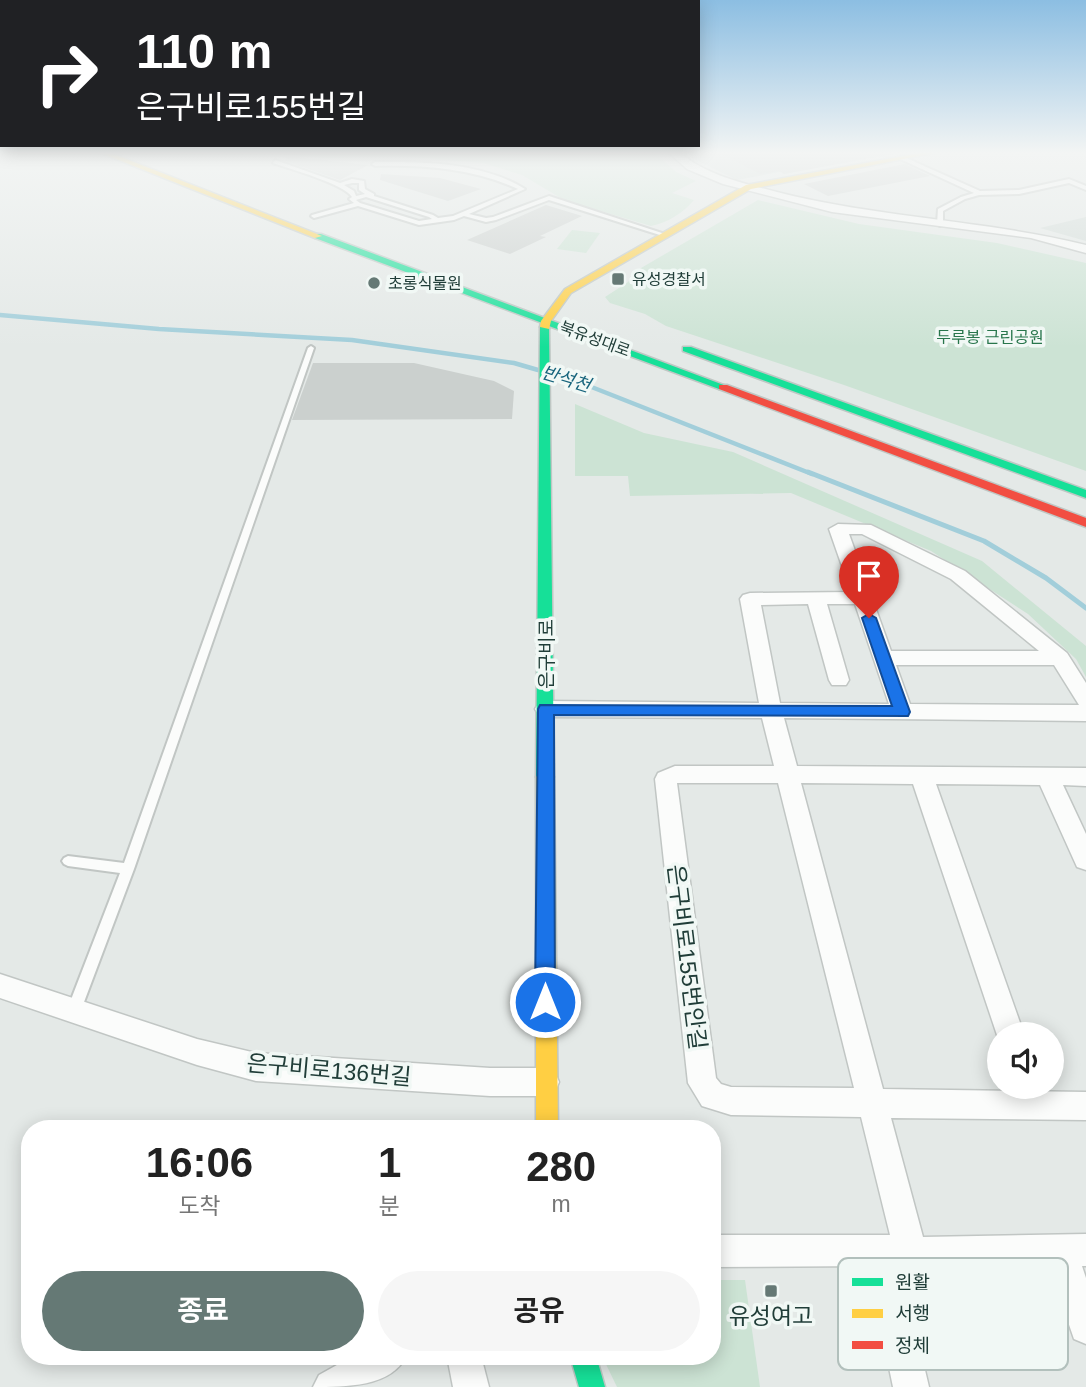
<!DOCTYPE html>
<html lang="ko">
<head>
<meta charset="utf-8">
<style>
  :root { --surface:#fff; --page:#f6f6f6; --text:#222; --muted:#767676; --accent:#657975 }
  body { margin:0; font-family:Arial,"Noto Sans KR",sans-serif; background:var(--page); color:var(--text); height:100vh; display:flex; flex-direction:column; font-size:26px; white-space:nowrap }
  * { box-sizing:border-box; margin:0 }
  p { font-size:23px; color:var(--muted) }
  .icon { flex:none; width:38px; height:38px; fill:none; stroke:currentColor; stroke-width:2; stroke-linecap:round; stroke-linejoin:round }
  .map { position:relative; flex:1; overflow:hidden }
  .sheet { position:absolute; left:21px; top:1120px; width:700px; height:245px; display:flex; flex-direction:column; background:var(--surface); border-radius:28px; box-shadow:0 4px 18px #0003 }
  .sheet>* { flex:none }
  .guide { position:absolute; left:0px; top:0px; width:700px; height:147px; box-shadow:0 4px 18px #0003; background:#202124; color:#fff; overflow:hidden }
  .tools { position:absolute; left:987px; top:1022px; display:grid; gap:14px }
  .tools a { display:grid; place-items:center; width:77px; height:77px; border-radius:50%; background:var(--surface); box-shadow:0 4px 18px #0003; font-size:35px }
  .pin { position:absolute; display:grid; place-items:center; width:60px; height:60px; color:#fff; margin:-72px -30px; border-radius:50% 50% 50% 0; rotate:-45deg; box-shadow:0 0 7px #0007 }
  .pin .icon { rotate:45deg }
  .me { position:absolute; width:77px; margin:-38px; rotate:0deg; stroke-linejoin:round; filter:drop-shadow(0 0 5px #0008) }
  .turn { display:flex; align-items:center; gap:24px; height:147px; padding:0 21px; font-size:32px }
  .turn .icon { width:91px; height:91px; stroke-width:2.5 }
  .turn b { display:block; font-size:49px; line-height:60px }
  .eta { display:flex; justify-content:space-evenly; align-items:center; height:119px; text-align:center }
  .eta b { font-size:42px; font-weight:700; line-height:49px }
  .button { display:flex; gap:14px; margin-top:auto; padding:14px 21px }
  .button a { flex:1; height:80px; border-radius:42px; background:var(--accent); color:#fff; font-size:28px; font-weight:700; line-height:80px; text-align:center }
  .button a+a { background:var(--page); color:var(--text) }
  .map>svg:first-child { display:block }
</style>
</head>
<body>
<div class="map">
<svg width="1086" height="1387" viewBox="0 0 1086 1387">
  <rect width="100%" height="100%" fill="#e4e9e7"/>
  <g fill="#d1dbd7">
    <polygon points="688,153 881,153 737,180 692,158"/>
    <polygon points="1086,217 1086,241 1040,228"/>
  </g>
  <g fill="#cce3d4">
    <path d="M269,153H655L676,172L696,181L672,193L694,200C683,213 667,223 651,226L564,200L522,175L483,163L400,156L327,158Z"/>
    <polygon points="758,200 859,224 997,243 1086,263 1086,471 844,385 666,326 645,314 610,303 605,297 628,282 641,268"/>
    <polygon points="572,230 600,233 586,253 557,249"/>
    <polygon points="575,404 644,433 733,452 982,561 1086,646 1086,677 1076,659 1028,614 931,551 791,493 630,496 628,476 575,476"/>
    <polygon points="712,1280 745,1280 760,1387 617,1387 602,1356 712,1356"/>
  </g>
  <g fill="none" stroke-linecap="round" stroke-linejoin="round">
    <g stroke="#a2ceda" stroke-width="4.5">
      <polyline points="0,315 159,329 352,340 514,363 538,370"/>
      <polyline points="548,373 589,386 812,474"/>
    </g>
    <polyline stroke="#a2ceda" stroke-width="5" points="808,472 984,541 1046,578 1086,608"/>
  </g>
  <g fill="#cbd0ce">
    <polygon points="720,153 898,153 784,174 779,171 760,174"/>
    <polygon points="286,156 368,165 340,180 285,161"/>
    <polygon points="905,164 930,176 828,196 804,184"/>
    <polygon points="381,174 440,178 481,189 448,201 380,180"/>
    <polygon points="546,205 582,216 540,236 546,237 510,254 467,240"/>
    <polygon points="313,363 414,363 494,381 514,391 512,419 292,420"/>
  </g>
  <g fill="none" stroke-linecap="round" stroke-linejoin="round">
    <defs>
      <g id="lane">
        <polygon points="900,157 904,157 980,191 1019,190 1069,179 1086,186 1086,190 1069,183 1019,194 979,195 965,199 943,211 943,224 940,226 937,224 938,209 961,197 974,193 900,159"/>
        <path d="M275,160L340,183L352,179L364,181L365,189L374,194V196L433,215L438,218L453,216L518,189C472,168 424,165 375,166L372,164L375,162C424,162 482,162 525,189L469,214L486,218L493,217L549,196L668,235L663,236L549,200L496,220L486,222L464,216L454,220L419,225L358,206L314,218L311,216L312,215L354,203L349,199L352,197C344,184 290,169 273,163ZM352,183H359V190L365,194L356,196L354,191L344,185ZM366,197L429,217L432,219L419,221L360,203L356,200Z"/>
        <polygon points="311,346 314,348 134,869 81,1010 79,1014 74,1016 69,1014 67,1010 120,873 68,866 64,864 62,861 64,858 68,856 124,863 308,348"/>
      </g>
      <g id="street">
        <path d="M669,153H680C708,176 743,183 777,192C879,218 984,220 1086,245V253L1031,238L832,212L723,184L687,169Z"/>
        <path d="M838,524L871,525L965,571L1067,653L1086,683V721L784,718L797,766L1086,768V786L1063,785L1086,834V870L1077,867L1040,785L936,784L1024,1034H999V1041L913,784L801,783L883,1089L1086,1092V1120L891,1118L923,1237L1086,1234V1266H1082L1086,1278V1344L1074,1339L1049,1267L901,1268L929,1387H893L868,1266L712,1267V1235H890L861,1117L731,1115L702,1106L688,1083L655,779L658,773L675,766H774L762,718L546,717L538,714L535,709L538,704L546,701L759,703L740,599L743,595L750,593L851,592L829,529ZM849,534H862L951,579L1039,651H891ZM808,604L829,680L832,685H846L849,680L827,604H855L889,704L780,703L761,605ZM896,665H1054L1079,705L910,704ZM677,783H778L854,1088L731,1087L721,1084L716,1078Z"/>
        <polygon points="0,974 197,1039 256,1053 490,1068 545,1068 555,1072 559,1082 555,1092 545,1096 490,1096 256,1081 197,1065 0,998"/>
        <path d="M353,1356H406C392,1387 345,1387 313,1387L319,1375Z"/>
        <polygon points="447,1356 481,1356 489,1387 453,1387"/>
      </g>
      <g id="fast">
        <polygon points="315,234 321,234 729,387 719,389 549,326 554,777 551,782 539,782 536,777 540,327 545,324 315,238"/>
        <polygon points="683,347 691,347 1086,490 1086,498 683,351"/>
        <polygon points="570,1356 596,1356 605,1387 579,1387"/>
      </g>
      <g id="slow">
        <polygon points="101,153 111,153 322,236 315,238"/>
        <polygon points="920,153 934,153 751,189 571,293 551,321 549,329 540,327 541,321 565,289 746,185"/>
        <polygon points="545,771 551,772 554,777 558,1129 536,1129 536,777 539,772"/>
      </g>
      <polygon id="jam" points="719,385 727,385 1086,518 1086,527 719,389"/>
    </defs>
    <use href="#lane" stroke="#c1c6c4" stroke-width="4"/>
    <use href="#street" stroke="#c1c6c4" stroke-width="3"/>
    <use href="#fast" stroke="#bfc7c4" stroke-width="3"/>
    <use href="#slow" stroke="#bfc7c4" stroke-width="3"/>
    <use href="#jam" stroke="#bfc7c4" stroke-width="3"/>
    <use href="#lane" fill="#fbfcfb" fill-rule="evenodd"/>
    <use href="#street" fill="#fbfcfb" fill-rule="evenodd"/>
    <use href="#fast" fill="#16e098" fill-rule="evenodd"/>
    <use href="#slow" fill="#ffcf43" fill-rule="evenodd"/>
    <use href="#jam" fill="#f24e42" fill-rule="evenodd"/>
  </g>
  <linearGradient id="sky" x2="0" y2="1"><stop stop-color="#8cbee2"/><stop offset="0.44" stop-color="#f3f5f4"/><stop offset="1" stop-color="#f3f5f4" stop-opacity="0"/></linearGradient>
  <rect width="1086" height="347" fill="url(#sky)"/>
  <polygon fill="#1a73e8" stroke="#114b97" stroke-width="2" points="869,614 876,618 910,712 908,716 554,715 555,1002 552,1008 545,1011 538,1008 535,1002 538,709 540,705 892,706 862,618"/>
  <g fill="#657975" stroke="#f1f8f5" stroke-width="2.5">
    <rect x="611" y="272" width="14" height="14" rx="3.5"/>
    <circle cx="374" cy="283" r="7"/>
    <rect x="764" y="1284" width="14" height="14" rx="3.5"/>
  </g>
  <g text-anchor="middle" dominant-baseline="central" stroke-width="7" stroke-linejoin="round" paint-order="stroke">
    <g font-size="16" fill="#203d38" stroke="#f1f8f5" text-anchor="start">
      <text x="632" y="279">유성경찰서</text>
      <text x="388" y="283">초롱식물원</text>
    </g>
    <g font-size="16" fill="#28764c" stroke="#f1f8f5">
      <text x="990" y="337">두루봉 근린공원</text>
    </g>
    <g font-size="16" fill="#203d38" stroke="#f1f8f5">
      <text transform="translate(595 339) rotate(20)">북유성대로</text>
    </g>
    <g font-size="18" font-style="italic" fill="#17647c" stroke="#f1f8f5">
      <text transform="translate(566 379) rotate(17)">반석천</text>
    </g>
    <g font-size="19" fill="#203d38" stroke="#f1f8f5">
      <text transform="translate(546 654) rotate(-90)">은구비로</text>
    </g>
    <g font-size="23" fill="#203d38" stroke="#f1f8f5">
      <text transform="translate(687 957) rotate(83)">은구비로155번안길</text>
      <text transform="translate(329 1070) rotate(5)">은구비로136번길</text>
    </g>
    <g font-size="23" fill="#203d38" stroke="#f1f8f5">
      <text x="771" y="1316">유성여고</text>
    </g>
  </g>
  <rect x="838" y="1258" width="230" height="112" rx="10" fill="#f1f8f5" stroke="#b2c0bc" stroke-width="2"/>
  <rect x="852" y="1278" width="31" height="8" fill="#16e098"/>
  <rect x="852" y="1309" width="31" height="9" fill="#ffcf43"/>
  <rect x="852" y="1341" width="31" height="8" fill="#f24e42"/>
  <g font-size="19" fill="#203d38">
    <text x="895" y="1289">원활</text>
    <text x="895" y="1320">서행</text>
    <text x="895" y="1352">정체</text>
  </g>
</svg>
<div class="tools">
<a><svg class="icon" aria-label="sound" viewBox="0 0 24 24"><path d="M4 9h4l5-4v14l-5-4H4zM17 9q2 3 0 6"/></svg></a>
</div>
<div class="pin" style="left:869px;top:618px;background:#d93025"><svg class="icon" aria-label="arrive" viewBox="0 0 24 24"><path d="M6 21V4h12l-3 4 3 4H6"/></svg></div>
<svg class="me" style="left:545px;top:1002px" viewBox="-20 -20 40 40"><circle r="17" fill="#1a73e8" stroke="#fff" stroke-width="3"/><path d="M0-11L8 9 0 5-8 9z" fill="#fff"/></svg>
<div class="guide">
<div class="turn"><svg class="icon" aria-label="right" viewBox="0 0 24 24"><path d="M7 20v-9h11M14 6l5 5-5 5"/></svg><div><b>110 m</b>은구비로155번길</div></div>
</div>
<section class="sheet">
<div class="eta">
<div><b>16:06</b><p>도착</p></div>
<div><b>1</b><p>분</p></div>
<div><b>280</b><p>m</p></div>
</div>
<div class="button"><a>종료</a><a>공유</a></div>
</section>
</div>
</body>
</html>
